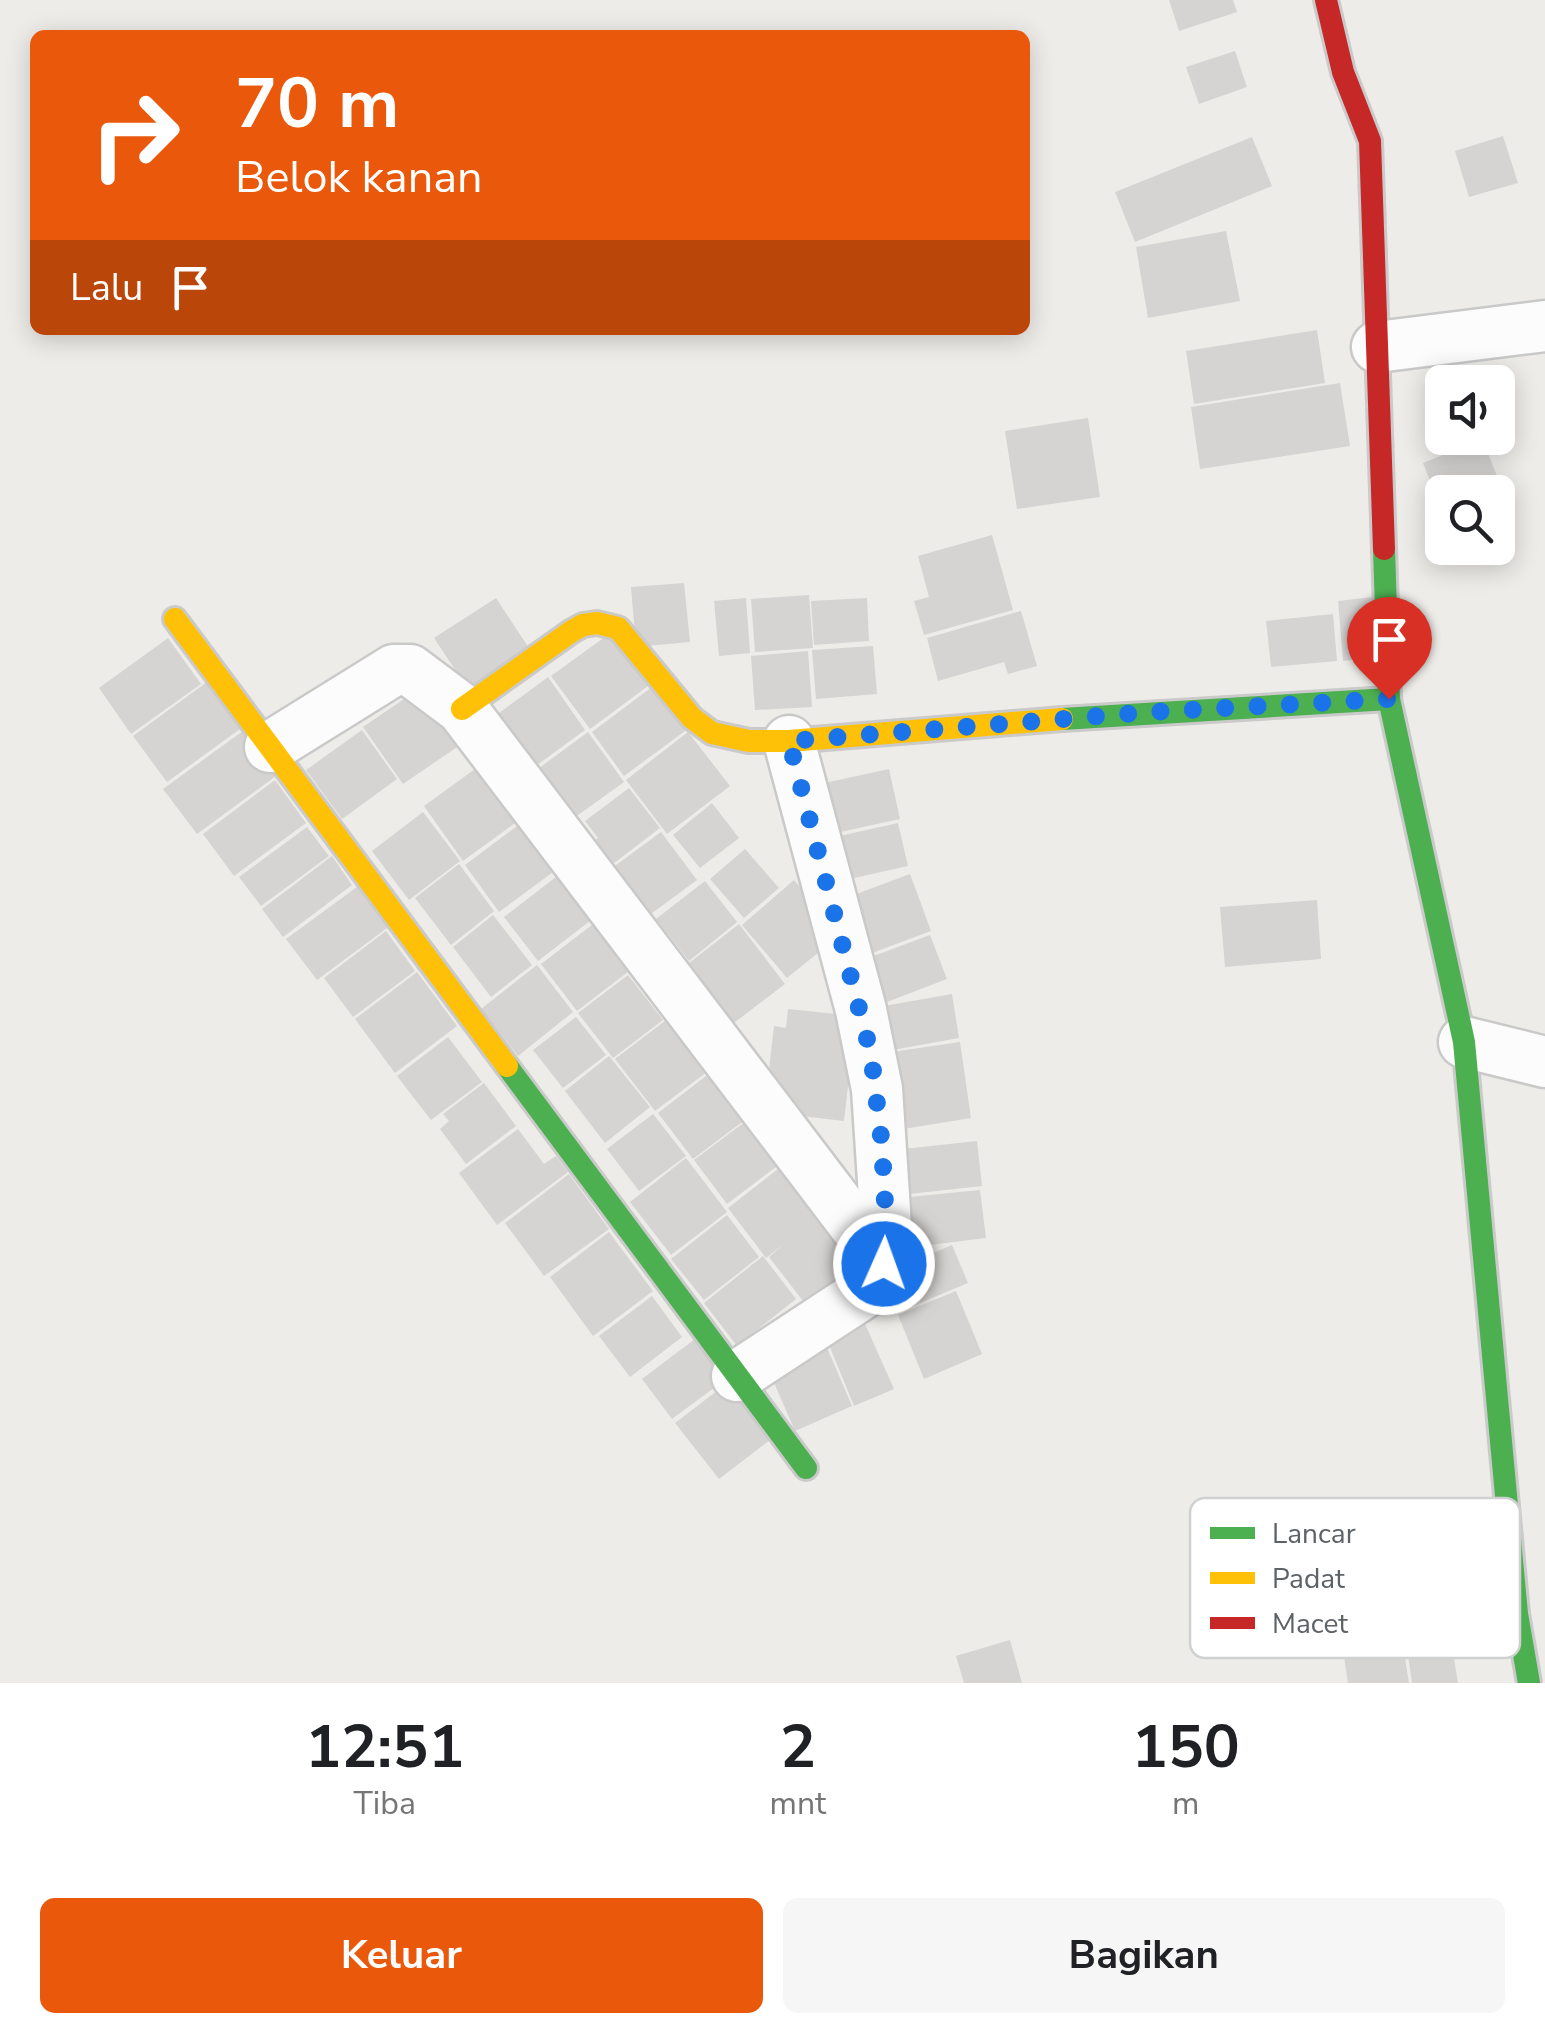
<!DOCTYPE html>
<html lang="id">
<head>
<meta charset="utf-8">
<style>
  :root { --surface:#fff; --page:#f6f6f6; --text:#202124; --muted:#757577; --accent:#ea580c }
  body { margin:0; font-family:"Nunito Sans",sans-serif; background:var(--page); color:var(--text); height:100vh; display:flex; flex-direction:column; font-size:38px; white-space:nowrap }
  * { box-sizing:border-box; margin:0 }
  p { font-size:32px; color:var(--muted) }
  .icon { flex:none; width:55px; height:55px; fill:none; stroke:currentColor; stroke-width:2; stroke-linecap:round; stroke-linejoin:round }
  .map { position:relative; height:1683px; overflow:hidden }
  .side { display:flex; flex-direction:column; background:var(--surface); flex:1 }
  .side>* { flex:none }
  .guide { position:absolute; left:30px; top:30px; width:1000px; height:305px; border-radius:15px; box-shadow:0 5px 25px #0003; background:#ea580c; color:#fff; overflow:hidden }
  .tools { position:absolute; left:1425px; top:365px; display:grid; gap:20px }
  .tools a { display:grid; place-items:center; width:90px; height:90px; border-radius:15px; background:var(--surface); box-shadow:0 5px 25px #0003; font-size:50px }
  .pin { position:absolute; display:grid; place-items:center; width:85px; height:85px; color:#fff; margin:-102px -42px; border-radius:50% 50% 50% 0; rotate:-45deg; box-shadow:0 0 10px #0007 }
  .pin .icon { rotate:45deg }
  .me { position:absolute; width:110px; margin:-55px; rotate:2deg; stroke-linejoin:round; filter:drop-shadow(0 0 8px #0008) }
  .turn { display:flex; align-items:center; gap:35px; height:210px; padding:0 40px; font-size:45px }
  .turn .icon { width:130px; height:130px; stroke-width:2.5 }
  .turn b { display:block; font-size:70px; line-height:85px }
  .then { display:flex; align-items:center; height:95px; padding:0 40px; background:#0003; gap:20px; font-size:38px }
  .eta { display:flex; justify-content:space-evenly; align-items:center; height:170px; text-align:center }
  .eta b { font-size:60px; font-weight:700; line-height:70px }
  .primary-button { display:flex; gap:20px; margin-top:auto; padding:20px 40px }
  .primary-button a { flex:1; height:115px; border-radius:15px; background:var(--accent); color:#fff; font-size:40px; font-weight:700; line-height:115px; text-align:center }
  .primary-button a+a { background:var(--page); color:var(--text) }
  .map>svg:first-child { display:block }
</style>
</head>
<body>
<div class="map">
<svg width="1545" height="1683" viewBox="0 0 1545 1683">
  <rect width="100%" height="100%" fill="#edece8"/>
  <g fill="#d5d4d2">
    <polygon points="1169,0 1233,0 1237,12 1179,31"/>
    <polygon points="1235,51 1247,87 1199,104 1186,67"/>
    <polygon points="1503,136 1518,183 1469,197 1455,151"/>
    <polygon points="1252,137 1272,186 1135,242 1115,192"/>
    <polygon points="1226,231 1240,301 1148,318 1136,247"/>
    <polygon points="1317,330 1325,383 1194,404 1186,351"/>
    <polygon points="1340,383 1350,446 1200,469 1191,407"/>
    <polygon points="1088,418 1100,497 1017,509 1005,431"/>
    <polygon points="1482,439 1500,483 1477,492 1442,492 1442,511 1423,463"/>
    <polygon points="992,535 1013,610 924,635 914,601 929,597 918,556"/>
    <polygon points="684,583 690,642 636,647 631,587"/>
    <polygon points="809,595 813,648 755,652 751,599"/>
    <polygon points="1373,597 1378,657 1343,661 1338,601"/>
    <polygon points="496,598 529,648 468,689 434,638"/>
    <polygon points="746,598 750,653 719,656 714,601"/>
    <polygon points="867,598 869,641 814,645 811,601"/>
    <polygon points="1021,611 1037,666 1008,674 1004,662 938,681 927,638"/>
    <polygon points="1333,614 1337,661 1271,667 1266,621"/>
    <polygon points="609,634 648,686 590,729 551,676"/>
    <polygon points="168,638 201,684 131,734 99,688"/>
    <polygon points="873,646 877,694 816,699 812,650"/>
    <polygon points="808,651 812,707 755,710 751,656"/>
    <polygon points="548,677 585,730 529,771 491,719"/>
    <polygon points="207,682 240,729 167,782 133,736"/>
    <polygon points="423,686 463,743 403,784 363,727"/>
    <polygon points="652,687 685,731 624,776 592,732"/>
    <polygon points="362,730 397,779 342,819 306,770"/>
    <polygon points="243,731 276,776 197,834 163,789"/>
    <polygon points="588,732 624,782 567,823 531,774"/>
    <polygon points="688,732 730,786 667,834 626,780"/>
    <polygon points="486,761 526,815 463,861 424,806"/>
    <polygon points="889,769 900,819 831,834 820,784"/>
    <polygon points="275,780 306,823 234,876 203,834"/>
    <polygon points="629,788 660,828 605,870 587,846 598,838 585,821"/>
    <polygon points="712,803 739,838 700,868 673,835"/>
    <polygon points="423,812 460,861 409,900 372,851"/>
    <polygon points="529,817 564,864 499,912 465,865"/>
    <polygon points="898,823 908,866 845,880 835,837"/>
    <polygon points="307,827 329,856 261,906 239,877"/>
    <polygon points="661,832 697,880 644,919 608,871"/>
    <polygon points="745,849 779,888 744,918 710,879"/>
    <polygon points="332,856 352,885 283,937 262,909"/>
    <polygon points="459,864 494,911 451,945 415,898"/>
    <polygon points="565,870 599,914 538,961 504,917"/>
    <polygon points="910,874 931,931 864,956 843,899"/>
    <polygon points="794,880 830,923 814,936 824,948 787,978 742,925"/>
    <polygon points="705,881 737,922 689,961 656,919"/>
    <polygon points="357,887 387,928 317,980 286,939"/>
    <polygon points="1317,900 1321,959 1225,967 1220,907"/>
    <polygon points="493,915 532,965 491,997 453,947"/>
    <polygon points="601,918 637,965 577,1011 541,964"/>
    <polygon points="739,924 785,984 726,1029 680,970"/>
    <polygon points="386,931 415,971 353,1017 324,978"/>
    <polygon points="930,935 947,979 879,1005 863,960"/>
    <polygon points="537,965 573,1012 518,1056 481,1009"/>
    <polygon points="417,972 457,1026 395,1073 355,1019"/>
    <polygon points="628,975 663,1020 613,1058 578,1013"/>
    <polygon points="952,994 959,1038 887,1051 878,1007"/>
    <polygon points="788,1009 856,1016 844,1121 775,1113 779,1080 768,1078 774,1026 786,1028"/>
    <polygon points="674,1014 715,1066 655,1111 615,1059"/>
    <polygon points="576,1017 606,1055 563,1088 533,1050"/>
    <polygon points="448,1037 482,1082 431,1120 397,1076"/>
    <polygon points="960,1042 971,1118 897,1130 885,1053"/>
    <polygon points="609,1056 650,1107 605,1143 565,1091"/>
    <polygon points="715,1069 750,1116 693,1159 658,1113"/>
    <polygon points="484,1083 516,1126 466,1164 440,1129 449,1121 443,1114"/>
    <polygon points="653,1114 686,1156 639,1191 607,1149"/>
    <polygon points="746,1121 780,1164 727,1204 694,1160"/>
    <polygon points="518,1129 544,1164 556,1156 568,1172 497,1225 459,1173"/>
    <polygon points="977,1141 982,1186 900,1195 894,1150"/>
    <polygon points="686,1158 727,1212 671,1255 630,1202"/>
    <polygon points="787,1162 868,1264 810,1310 769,1257 784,1244 766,1258 728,1208"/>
    <polygon points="569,1174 609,1229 544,1276 505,1223"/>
    <polygon points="980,1190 986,1238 905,1248 899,1198"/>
    <polygon points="727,1215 759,1257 704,1300 671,1259"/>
    <polygon points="609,1232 653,1291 593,1336 550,1277"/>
    <polygon points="952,1245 968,1283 896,1313 889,1294 908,1286 900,1267"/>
    <polygon points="763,1256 796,1299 737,1346 704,1303"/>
    <polygon points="956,1291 982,1354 924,1379 898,1315"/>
    <polygon points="652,1296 682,1337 630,1377 599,1336"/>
    <polygon points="865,1324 894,1389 854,1406 827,1340"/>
    <polygon points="695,1339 726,1379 672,1419 642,1379"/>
    <polygon points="825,1343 852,1406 795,1431 772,1378 797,1367 793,1357"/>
    <polygon points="726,1384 770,1440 719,1479 675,1423"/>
    <polygon points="1450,1634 1458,1683 1412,1683 1406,1641"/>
    <polygon points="1010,1640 1022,1683 964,1683 956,1656"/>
    <polygon points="1402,1640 1409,1683 1348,1683 1343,1650"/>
  </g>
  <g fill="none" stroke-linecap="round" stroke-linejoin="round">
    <defs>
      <g id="street">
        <polyline points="1377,347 1545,326"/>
        <polyline points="270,747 394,670 410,670 462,709 884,1264"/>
        <polyline points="1464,1042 1545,1062"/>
        <polyline points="737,1376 865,1292 872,1284 884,1264 887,1242 877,1089 861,1010 789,741"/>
      </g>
      <g id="fast">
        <polyline points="1389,699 1464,1042 1517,1614 1529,1683"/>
        <polyline points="1062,719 1389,699 1384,549"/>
        <polyline points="507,1066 806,1468"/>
      </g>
      <g id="slow">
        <polyline points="175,619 507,1066"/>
        <polyline points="462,709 572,631 583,625 597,623 618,628 692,718 712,733 749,741 789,741 1062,719"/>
      </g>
      <polyline id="jam" points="1326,0 1343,72 1370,141 1384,549"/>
    </defs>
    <use href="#street" stroke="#c9c9c9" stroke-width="55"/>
    <use href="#fast" stroke="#cacaca" stroke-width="28"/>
    <use href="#slow" stroke="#cacaca" stroke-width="28"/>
    <use href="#jam" stroke="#cacaca" stroke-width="28"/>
    <use href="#street" stroke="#fcfcfc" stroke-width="50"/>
    <use href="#fast" stroke="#4caf50" stroke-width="22"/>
    <use href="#slow" stroke="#ffc107" stroke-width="22"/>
    <use href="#jam" stroke="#c62828" stroke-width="22"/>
  </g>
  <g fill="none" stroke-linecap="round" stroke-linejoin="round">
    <polyline stroke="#1a73e8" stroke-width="18" stroke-dasharray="0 32.4" points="884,1264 887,1242 882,1145 871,1054 789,741 1150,712 1389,699"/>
  </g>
  <rect x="1190" y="1498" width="330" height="160" rx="15" fill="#fff" stroke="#ced0d1" stroke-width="2.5"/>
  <rect x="1210" y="1527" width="45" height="12" fill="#4caf50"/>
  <rect x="1210" y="1572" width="45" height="12" fill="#ffc107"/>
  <rect x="1210" y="1617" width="45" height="12" fill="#c62828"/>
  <g font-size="28" fill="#5d6267">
    <text x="1272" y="1543">Lancar</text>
    <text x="1272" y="1588">Padat</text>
    <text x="1272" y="1633">Macet</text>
  </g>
</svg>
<div class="tools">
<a><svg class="icon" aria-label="sound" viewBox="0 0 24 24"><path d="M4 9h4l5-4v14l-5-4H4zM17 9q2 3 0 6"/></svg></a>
<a><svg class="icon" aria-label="search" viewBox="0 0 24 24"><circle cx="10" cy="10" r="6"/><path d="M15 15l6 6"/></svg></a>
</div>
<div class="pin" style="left:1389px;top:699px;background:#d93025"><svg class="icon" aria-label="arrive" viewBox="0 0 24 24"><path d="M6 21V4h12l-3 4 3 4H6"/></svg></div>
<svg class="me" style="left:884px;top:1264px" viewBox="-20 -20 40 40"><circle r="17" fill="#1a73e8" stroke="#fff" stroke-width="3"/><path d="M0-11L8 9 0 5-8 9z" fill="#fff"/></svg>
<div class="guide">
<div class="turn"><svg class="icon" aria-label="right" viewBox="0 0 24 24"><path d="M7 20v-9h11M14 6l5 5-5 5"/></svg><div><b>70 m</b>Belok kanan</div></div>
<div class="then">Lalu<svg class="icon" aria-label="arrive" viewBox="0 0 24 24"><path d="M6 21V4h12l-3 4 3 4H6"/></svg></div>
</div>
</div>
<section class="side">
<div class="eta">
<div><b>12:51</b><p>Tiba</p></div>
<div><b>2</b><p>mnt</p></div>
<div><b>150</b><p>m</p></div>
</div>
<div class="primary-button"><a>Keluar</a><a>Bagikan</a></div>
</section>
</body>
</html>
